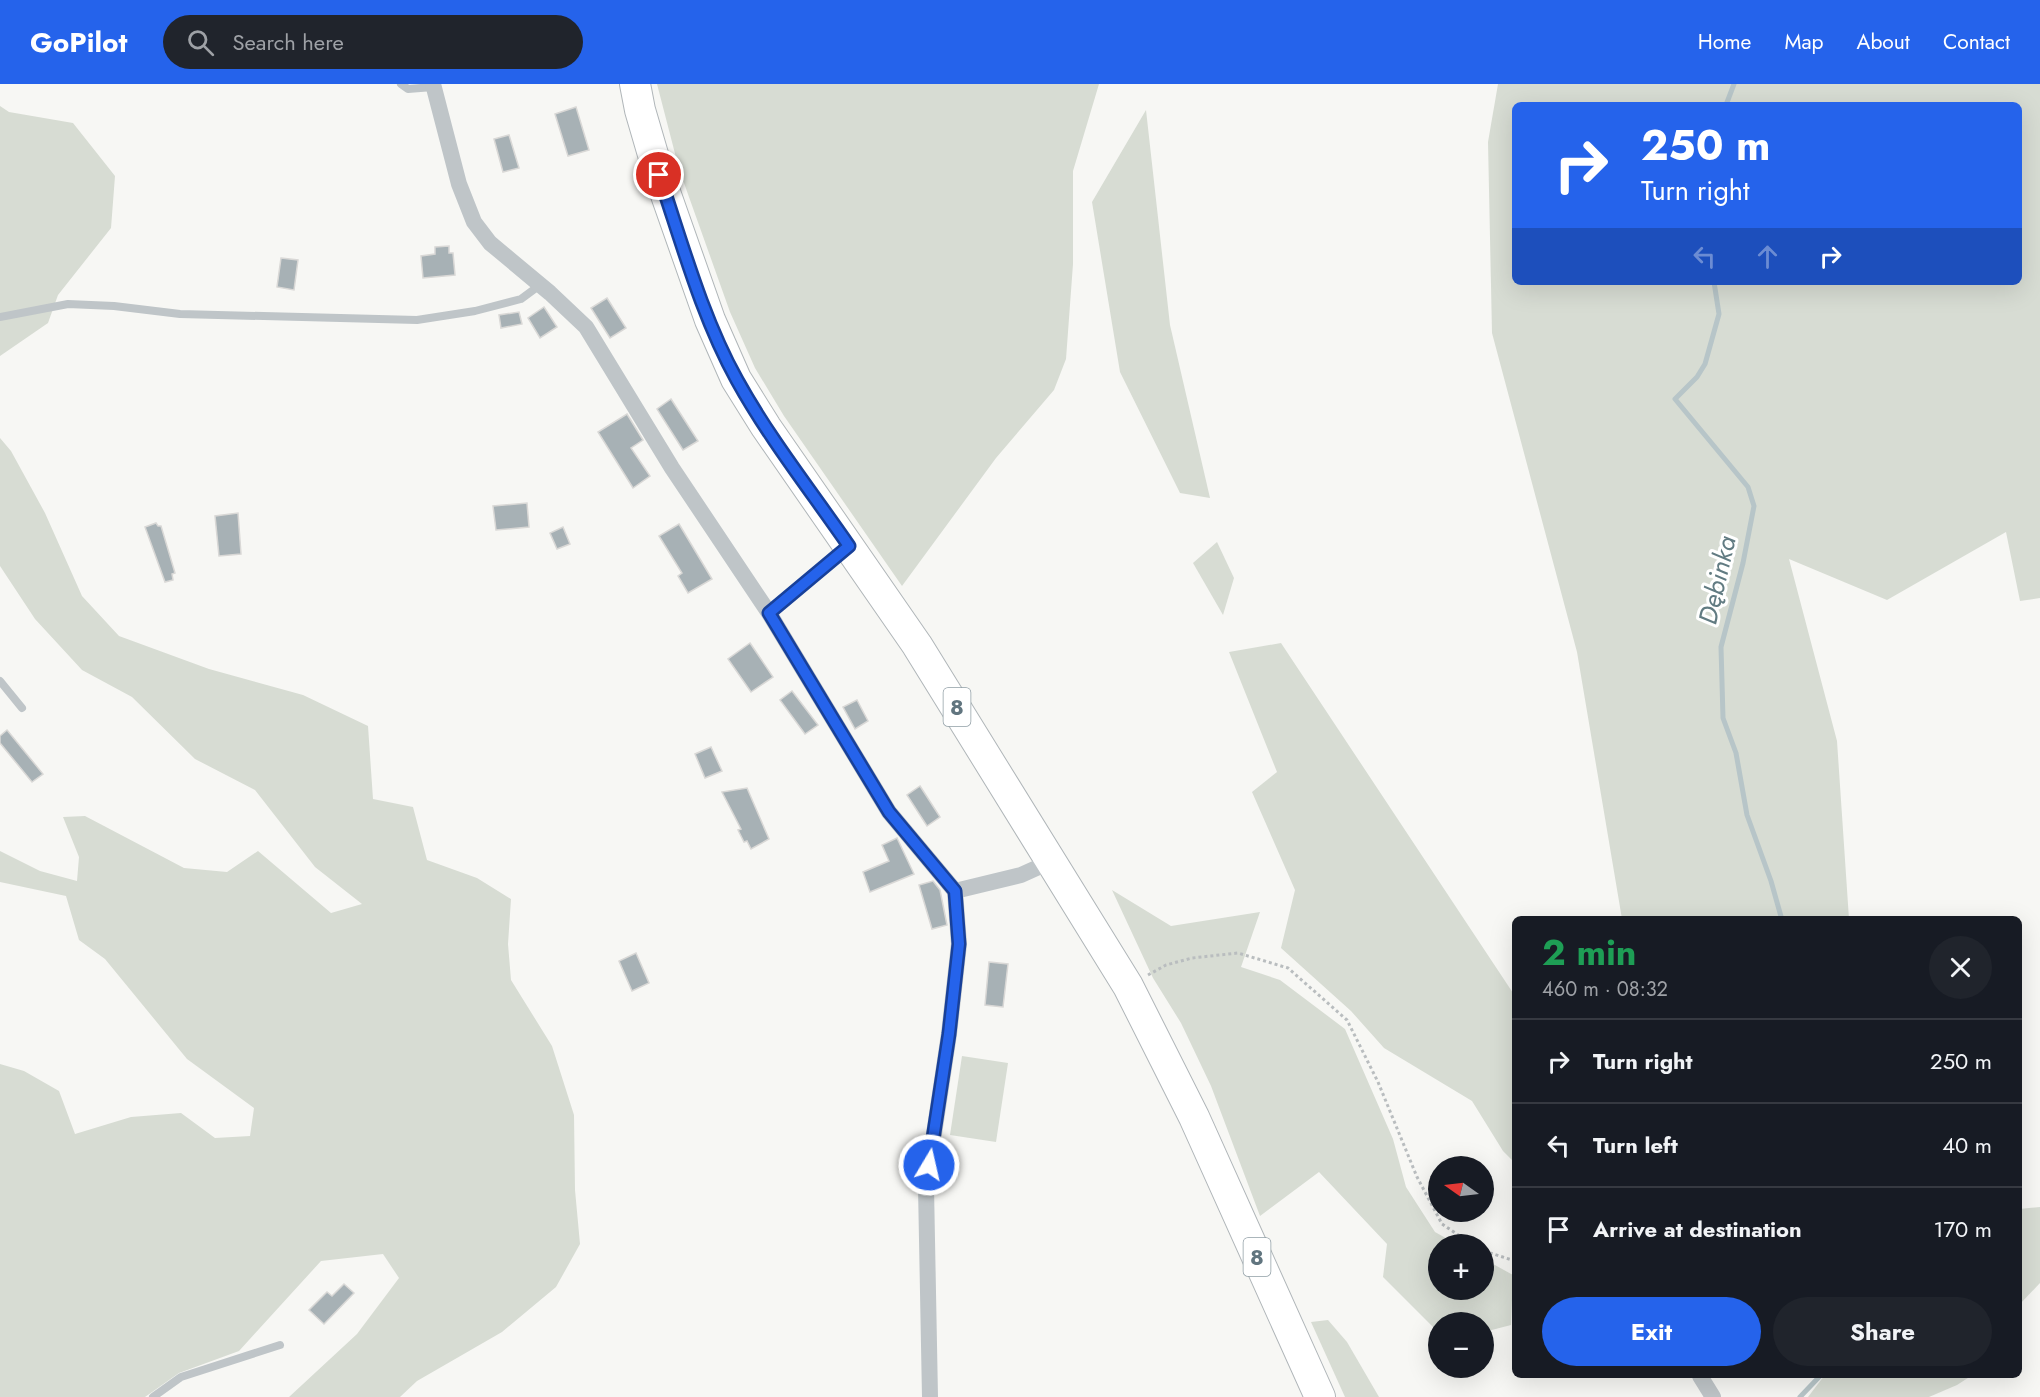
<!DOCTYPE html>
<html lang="en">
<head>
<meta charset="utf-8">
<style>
  :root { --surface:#171b24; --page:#20242c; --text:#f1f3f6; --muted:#9ea1a6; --line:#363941; --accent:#2563eb }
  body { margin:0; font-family:Jost,sans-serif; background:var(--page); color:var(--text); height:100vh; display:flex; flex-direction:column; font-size:22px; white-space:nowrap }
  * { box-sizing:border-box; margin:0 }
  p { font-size:20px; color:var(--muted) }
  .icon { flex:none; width:33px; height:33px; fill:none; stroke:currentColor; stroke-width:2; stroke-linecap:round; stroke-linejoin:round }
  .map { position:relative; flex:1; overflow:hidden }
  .drawer { position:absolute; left:1512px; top:832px; width:510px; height:462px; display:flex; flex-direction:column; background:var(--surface); border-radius:9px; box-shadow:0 6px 24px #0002 }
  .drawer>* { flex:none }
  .guide { position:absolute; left:1512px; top:18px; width:510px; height:183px; border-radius:9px; box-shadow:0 6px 24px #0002; background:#2563eb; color:#fff; overflow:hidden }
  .needle { width:39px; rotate:284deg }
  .fabs { position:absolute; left:1428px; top:1072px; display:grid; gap:12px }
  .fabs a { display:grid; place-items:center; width:66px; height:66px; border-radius:50%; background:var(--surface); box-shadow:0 6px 24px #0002; font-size:30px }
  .pin { position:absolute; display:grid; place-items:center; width:51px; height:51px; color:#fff; margin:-26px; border:3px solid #fff; border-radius:50%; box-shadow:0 2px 6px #0007 }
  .me { position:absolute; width:66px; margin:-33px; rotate:9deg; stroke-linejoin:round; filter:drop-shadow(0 0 4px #0008) }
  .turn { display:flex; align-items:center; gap:21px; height:126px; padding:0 30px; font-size:27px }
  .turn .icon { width:78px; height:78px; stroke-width:2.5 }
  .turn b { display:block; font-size:42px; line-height:51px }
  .lanes { display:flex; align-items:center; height:57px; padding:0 30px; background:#0003; justify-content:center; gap:30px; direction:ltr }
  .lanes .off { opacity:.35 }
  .round { display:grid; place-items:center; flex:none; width:63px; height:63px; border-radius:32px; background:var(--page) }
  .summary { display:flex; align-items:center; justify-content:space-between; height:102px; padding:0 30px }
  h1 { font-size:36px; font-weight:700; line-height:45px; color:#1e9e55 }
  .button { display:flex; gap:12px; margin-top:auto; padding:12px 30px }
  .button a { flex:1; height:69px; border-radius:36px; background:var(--accent); color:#fff; font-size:24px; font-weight:700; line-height:69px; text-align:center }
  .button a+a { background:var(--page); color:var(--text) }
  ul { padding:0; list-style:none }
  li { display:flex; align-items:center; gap:18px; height:84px; padding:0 30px; border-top:2px solid var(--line) }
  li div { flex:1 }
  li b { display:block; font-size:22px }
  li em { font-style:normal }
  header { display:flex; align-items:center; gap:36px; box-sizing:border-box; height:84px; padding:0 30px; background:var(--accent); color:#fff }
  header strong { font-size:28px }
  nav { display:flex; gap:33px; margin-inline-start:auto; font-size:21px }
  .search { width:420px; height:54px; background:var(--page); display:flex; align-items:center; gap:15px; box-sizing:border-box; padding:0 21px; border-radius:33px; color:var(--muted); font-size:22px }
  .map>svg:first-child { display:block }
</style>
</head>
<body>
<header>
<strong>GoPilot</strong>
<div class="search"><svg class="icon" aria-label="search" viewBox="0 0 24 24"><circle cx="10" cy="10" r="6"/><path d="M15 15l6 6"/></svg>Search here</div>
<nav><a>Home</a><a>Map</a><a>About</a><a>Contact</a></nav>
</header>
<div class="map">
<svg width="2040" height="1313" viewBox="0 0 2040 1313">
  <rect width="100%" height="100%" fill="#f7f7f4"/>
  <g fill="#d7dcd3" fill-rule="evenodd">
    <polygon points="657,0 1099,0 1073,87 1073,180 1066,275 1054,306 996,374 902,502 784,332 755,284 730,228 679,85"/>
    <path d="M1498,0H2040V514L2020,517L2006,448L1887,516L1789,475L1837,657L1849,835H1622L1577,568L1492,249L1488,58ZM1515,21H2019V198H1515Z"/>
    <polygon points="0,22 9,28 73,39 115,92 111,144 58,211 48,239 0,272"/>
    <polygon points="1146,26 1170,241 1210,414 1180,409 1120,288 1092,118"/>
    <polygon points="0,354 11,367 45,429 82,512 119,552 209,585 303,611 368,642 373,715 413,723 427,776 477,794 511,815 508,860 511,896 552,962 574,1031 575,1106 580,1160 556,1203 502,1248 417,1297 400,1313 289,1313 357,1250 399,1194 383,1170 321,1177 239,1267 179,1289 145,1313 0,1313 0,980 24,987 59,1007 75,1050 131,1033 181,1029 215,1054 250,1052 254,1024 187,975 105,875 79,856 66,812 0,798 0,767 40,787 77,797 79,773 63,733 85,732 184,784 227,788 258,767 331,829 362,820 315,783 255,706 195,675 132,613 82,586 35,535 0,482"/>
    <polygon points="1217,458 1234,494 1223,531 1193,479"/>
    <polygon points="1281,559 1515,912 1515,1079 1503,1067 1472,1017 1384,964 1351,927 1281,864 1295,806 1252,708 1277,688 1229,568"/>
    <polygon points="1112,806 1171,842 1260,828 1241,883 1280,896 1345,945 1393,1055 1406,1103 1435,1148 1458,1161 1438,1161 1438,1206 1484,1206 1484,1175 1513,1191 1511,1241 1484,1248 1484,1239 1438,1239 1438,1248 1383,1193 1387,1160 1319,1088 1260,1132 1211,1002 1181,939 1153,894"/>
    <polygon points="962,972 1008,979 996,1058 950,1051"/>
    <polygon points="2040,1123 2040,1199 2019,1221 2019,1125"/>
    <polygon points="1328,1236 1347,1258 1379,1313 1345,1313 1311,1238"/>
    <polygon points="1824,1292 1971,1292 1957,1301 1929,1313 1808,1313"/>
  </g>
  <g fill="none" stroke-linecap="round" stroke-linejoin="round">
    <g stroke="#b7c5c8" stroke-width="5">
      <polyline points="1726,21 1734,0"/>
      <polyline points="1714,198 1719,230 1705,280 1697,293 1675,315 1748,403 1754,422 1743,479 1721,563 1723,634 1736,669 1747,731 1771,797 1782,836"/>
      <polyline points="1800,1313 1820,1292"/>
    </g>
  </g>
  <g fill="#a7b1b5" stroke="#d9d8d6" stroke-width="1.5">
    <polygon points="576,23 589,66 568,72 555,30"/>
    <polygon points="509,51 519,84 503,88 494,55"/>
    <polygon points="449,162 449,169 453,169 455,191 423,194 421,172 435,170 435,163"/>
    <polygon points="281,174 298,176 294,206 277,203"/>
    <polygon points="607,214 626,244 610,254 591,224"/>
    <polygon points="544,223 557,243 540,254 528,234"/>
    <polygon points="519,228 522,240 501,244 499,231"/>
    <polygon points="671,315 698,357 683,366 657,325"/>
    <polygon points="627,330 643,356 631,364 650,392 633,404 598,348"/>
    <polygon points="527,419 529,443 496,446 493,422"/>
    <polygon points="238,429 241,470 219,472 215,432"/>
    <polygon points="156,439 158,442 161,442 175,489 172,490 173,496 165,498 145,443"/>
    <polygon points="679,440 712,495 688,509 678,492 682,489 659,452"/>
    <polygon points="563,443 570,460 557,465 550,449"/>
    <polygon points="750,559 773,593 751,608 728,575"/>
    <polygon points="792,607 818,641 805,650 780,616"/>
    <polygon points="857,616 868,637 855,645 843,623"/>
    <polygon points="7,646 43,690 32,698 0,659 0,652"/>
    <polygon points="711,663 722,687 705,694 695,670"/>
    <polygon points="920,702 940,733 927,742 907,711"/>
    <polygon points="747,704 769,755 751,765 747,757 744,758 738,746 741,745 722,708"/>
    <polygon points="897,754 914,790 870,808 863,788 889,777 882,761"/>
    <polygon points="933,797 940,806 947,841 932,845 919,801"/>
    <polygon points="636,869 649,899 632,907 619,877"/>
    <polygon points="989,878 1008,880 1003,923 985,921"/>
    <polygon points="344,1200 354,1209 324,1240 309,1226 327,1208 332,1212"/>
  </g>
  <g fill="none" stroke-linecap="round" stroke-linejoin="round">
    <defs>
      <polyline id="highway" points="635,0 640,26 659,91 710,236 736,295 766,343 917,561 1128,902 1194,1033 1320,1313"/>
    </defs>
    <use href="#highway" stroke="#b0b6b9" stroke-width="32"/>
    <g stroke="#b9bdbf" stroke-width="3" stroke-dasharray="3 3" stroke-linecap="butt">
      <polyline points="1148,891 1166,881 1192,874 1238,869 1288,884 1347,936 1378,998 1417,1093 1442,1140 1473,1161"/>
      <polyline points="1484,1167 1515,1177"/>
    </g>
    <g stroke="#bfc5c8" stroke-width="8">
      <polyline points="401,0 408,5 433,3"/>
      <polyline points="0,233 68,220 114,222 180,230 417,236 475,227 521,215 540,201"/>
      <polyline points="769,529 845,466"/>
      <polyline points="0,597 22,624"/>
      <polyline points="153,1313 181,1293 280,1261"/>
    </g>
    <g stroke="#bfc5c8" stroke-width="16">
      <polyline points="433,0 459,100 474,138 490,159 550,209 586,243 672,384 769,529 889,728 955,807 1021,791 1052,777"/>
      <polyline points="1700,1292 1713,1313"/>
      <polyline points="930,1313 926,1103 949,950 959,860 955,807"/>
    </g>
    <use href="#highway" stroke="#fff" stroke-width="30"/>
  </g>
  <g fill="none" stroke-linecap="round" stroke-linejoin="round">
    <defs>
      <path id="route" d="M659,91C682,159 702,233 737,296C769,354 811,407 849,462L769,529L889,728L955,807L959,860L949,950L929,1081"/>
    </defs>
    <use href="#route" stroke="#184099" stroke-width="15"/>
    <use href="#route" stroke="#2563eb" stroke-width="10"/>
  </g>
  <g text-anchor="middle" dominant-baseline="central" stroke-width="6" stroke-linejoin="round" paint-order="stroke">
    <g fill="#fff" stroke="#909ea5" stroke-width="1.5">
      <rect x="943.5" y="604" width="27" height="38" rx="4.5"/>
      <rect x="1243.5" y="1154" width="27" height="38" rx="4.5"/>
    </g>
    <g font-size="22" font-weight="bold" fill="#61757f">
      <text x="957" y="623">8</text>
      <text x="1257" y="1173">8</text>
    </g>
    <g font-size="26" font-style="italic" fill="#617b82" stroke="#fff">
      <text transform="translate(1717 496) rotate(-77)">Dębinka</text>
    </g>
  </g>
</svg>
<div class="fabs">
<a><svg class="needle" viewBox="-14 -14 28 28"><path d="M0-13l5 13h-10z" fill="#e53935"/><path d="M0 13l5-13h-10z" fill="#9ea1a6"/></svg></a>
<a>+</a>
<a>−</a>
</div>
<div class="pin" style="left:659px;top:91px;background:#d93025"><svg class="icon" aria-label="arrive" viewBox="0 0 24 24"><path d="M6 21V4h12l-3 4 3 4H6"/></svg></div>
<svg class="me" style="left:929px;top:1081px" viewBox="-20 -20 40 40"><circle r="17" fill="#2563eb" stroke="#fff" stroke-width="3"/><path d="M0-11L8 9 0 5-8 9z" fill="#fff"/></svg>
<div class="guide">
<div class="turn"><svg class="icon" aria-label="right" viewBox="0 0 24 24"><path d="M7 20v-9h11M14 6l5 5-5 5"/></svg><div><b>250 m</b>Turn right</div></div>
<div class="lanes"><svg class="icon off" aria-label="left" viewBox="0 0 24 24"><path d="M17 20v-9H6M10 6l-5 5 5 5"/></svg><svg class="icon off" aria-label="ahead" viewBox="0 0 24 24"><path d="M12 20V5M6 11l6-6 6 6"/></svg><svg class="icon" aria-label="right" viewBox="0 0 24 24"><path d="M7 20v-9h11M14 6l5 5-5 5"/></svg></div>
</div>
<section class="drawer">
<div class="summary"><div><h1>2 min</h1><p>460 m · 08:32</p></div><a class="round"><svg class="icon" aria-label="close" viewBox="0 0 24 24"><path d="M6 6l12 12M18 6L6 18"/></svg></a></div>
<ul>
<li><svg class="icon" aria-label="right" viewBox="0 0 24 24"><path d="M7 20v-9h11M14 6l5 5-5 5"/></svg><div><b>Turn right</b></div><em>250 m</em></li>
<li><svg class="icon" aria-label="left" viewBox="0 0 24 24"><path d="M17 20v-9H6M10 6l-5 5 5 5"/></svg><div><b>Turn left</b></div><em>40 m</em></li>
<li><svg class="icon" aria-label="arrive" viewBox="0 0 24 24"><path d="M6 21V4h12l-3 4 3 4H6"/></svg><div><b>Arrive at destination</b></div><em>170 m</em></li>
</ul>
<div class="button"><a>Exit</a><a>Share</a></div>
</section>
</div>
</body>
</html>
